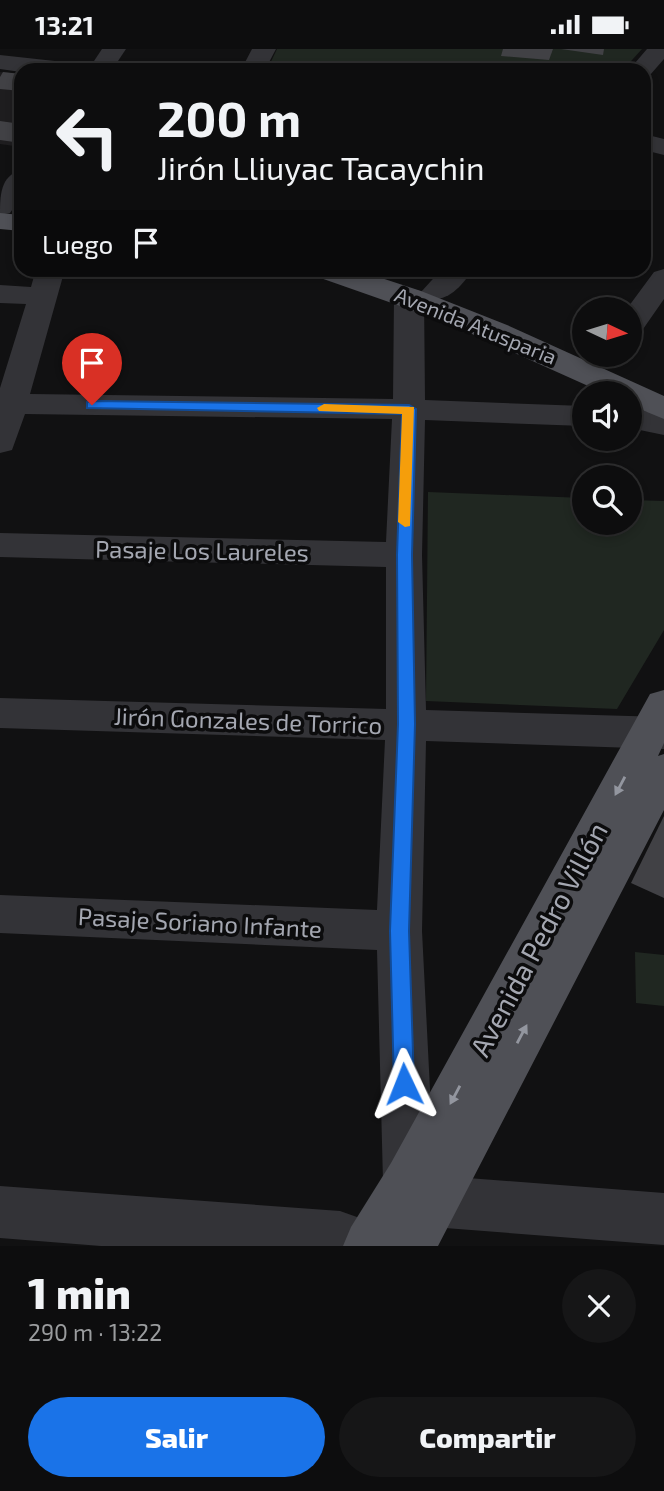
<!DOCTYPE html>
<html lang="es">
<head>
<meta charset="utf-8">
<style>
  :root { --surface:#0d0d0e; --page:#161617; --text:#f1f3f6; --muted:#9a9c9e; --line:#2d2d2e; --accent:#1a73e8 }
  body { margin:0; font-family:"Exo 2",sans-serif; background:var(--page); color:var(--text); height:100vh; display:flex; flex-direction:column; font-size:26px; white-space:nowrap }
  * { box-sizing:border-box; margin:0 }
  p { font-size:23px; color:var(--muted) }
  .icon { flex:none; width:38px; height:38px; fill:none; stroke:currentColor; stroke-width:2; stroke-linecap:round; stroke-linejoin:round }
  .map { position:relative; height:1197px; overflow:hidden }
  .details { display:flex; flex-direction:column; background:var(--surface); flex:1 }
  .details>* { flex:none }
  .hud { position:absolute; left:14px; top:14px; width:637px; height:214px; border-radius:21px; box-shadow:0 4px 10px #0003,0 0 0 2px var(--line); background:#0d0d0e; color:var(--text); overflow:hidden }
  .needle { width:46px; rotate:94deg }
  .tools { position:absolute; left:572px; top:248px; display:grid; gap:14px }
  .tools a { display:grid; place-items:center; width:70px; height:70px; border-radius:50%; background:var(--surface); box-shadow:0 4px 10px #0003,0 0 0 2px var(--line); font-size:35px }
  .pin { position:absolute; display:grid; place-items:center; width:60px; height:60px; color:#fff; margin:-72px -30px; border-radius:50% 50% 50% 0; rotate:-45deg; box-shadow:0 0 7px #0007 }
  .pin .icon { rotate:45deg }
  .me { position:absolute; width:77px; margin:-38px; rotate:358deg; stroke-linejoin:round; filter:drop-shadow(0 0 5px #0008) }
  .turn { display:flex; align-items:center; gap:24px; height:147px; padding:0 28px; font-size:32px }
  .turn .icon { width:91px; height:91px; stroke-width:2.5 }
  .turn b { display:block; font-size:49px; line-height:60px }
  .then { display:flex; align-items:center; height:66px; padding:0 28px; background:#0003; gap:14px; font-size:26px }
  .round { display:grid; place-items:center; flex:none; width:74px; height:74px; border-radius:37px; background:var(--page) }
  .overview { display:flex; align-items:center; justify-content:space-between; height:119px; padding:0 28px }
  h1 { font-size:42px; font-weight:800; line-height:52px }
  .button { display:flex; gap:14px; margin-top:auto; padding:14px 28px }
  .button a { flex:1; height:80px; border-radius:42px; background:var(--accent); color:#fff; font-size:28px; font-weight:800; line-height:80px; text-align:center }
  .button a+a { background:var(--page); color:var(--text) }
  .status { display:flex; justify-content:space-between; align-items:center; height:49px; padding:0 35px; background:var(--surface); direction:ltr }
  .status svg { height:19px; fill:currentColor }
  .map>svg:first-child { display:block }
</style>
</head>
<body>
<div class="status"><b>13:21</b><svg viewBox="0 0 49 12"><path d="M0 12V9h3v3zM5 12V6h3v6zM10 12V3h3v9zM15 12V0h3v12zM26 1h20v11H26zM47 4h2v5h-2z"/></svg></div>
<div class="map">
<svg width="664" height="1197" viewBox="0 0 664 1197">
  <rect width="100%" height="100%" fill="#111112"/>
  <polygon fill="#1e1d1f" points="0,23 21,25 21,98 0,95"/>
  <g fill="#202721">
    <polygon points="277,0 642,0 623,21 267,21"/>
    <polygon points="428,443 584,449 584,474 630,474 630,451 664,452 664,581 617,660 426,652"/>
    <polygon points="635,903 664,906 664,957 636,954"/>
  </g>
  <g fill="#414145">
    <polygon points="503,0 553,0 549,11 501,7"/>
    <polygon points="561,0 604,0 603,6"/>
    <polygon points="3,23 21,25 21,42 0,40 0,28"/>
    <polygon points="0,72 21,75 21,94 0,91"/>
    <polygon points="664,767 664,849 631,834"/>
  </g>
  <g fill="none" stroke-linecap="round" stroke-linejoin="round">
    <g fill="#333337" fill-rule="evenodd">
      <polygon points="102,0 126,0 112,21 88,21"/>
      <polygon points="252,0 276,0 265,21 241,21"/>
      <polygon points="647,0 664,0 664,10 650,26 644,28 644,21 629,21"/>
      <polygon points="0,6 73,14 82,16 85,21 21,23 0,20"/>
      <polygon points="644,85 664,90 664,106 644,101"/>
      <path d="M21,121V148L10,164L0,166C0,147 0,127 21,121Z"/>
      <path d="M36,220H65L30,345L393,350L394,248L398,242L409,239L420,242L424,248L425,351L584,357V377L425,371L422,506L426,661L664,668V700L426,692L422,882L434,1120L442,1127L664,1144V1196L432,1178C408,1168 393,1156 383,1132L377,901L0,884V846L377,861L385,691L0,679V649L386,660V518L0,508V484L386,493L392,370L25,365L12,401L0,404V339L26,255L0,254V236L31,238Z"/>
      <path d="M442,220H473C462,237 447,255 425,249L421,243Z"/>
      <polygon points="664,220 664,250 641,283 630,286 630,261 626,261 654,223"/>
      <path d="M593,306H624C616,319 609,321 594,318L589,311Z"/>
      <polygon points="630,359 664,366 664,386 630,379"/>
      <polygon points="0,1137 340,1162 385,1178 393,1197 101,1197 0,1189"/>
    </g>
    <g fill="#4f5056" fill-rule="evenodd">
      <polygon points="0,164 21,166 21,182 0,180"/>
      <polygon points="308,220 354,220 421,242 507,276 664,347 664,370 630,356 630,345 606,345 443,272 312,226"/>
      <polygon points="664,641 664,694 658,707 664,705 664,761 438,1197 343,1197 351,1178 391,1114 650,645"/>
    </g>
  </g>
  <defs><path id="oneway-solid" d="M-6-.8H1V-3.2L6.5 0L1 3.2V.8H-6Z" transform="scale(1.75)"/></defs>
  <g fill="#93969f">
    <use href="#oneway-solid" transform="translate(620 737) rotate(118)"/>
    <use href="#oneway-solid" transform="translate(522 985) rotate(-62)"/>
    <use href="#oneway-solid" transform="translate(455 1046) rotate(118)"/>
  </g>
  <polygon fill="#1a73e8" stroke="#114b97" stroke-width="2" points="92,352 409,356 416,360 412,506 415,675 409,882 414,1035 411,1042 404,1045 397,1042 394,1035 390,882 398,675 397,506 402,365 87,359 87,353"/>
  <polygon fill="#f59e0b" points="324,355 414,358 410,477 405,478 398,473 402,365 319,362 317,359"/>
  <g text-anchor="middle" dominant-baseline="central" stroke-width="7" stroke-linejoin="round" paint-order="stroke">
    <g font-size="21" fill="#a4a7b1" stroke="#0c0c0d">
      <text transform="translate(476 276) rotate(22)">Avenida Atusparia</text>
    </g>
    <g font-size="24" fill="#a4a7b1" stroke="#0c0c0d">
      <text transform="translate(202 501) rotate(1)">Pasaje Los Laureles</text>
      <text transform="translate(248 671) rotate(2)">Jirón Gonzales de Torrico</text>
      <text transform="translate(200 873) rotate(3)">Pasaje Soriano Infante</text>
    </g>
    <g font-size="28" fill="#a4a7b1" stroke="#0c0c0d">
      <text transform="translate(538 890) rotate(-62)">Avenida Pedro Villón</text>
    </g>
  </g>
</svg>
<div class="tools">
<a><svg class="needle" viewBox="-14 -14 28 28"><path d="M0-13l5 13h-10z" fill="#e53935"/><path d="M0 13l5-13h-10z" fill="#9a9c9e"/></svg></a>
<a><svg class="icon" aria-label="sound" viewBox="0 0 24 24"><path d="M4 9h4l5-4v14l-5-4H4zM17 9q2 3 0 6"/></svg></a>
<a><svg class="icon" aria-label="search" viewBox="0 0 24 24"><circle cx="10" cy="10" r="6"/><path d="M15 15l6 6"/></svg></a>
</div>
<div class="pin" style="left:92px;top:356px;background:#d93025"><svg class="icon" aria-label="arrive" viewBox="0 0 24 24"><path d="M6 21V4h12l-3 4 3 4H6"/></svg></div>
<svg class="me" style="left:404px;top:1035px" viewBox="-20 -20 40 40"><path d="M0-17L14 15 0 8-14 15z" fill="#1a73e8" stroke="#fff" stroke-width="4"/></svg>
<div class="hud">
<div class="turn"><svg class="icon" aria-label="left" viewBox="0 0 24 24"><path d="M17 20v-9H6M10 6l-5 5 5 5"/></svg><div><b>200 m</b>Jirón Lliuyac Tacaychin</div></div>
<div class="then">Luego<svg class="icon" aria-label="arrive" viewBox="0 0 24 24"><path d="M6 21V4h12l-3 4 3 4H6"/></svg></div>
</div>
</div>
<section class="details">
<div class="overview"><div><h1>1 min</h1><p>290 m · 13:22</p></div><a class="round"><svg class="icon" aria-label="close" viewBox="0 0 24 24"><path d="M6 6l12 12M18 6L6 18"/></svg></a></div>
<div class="button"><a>Salir</a><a>Compartir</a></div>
</section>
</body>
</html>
